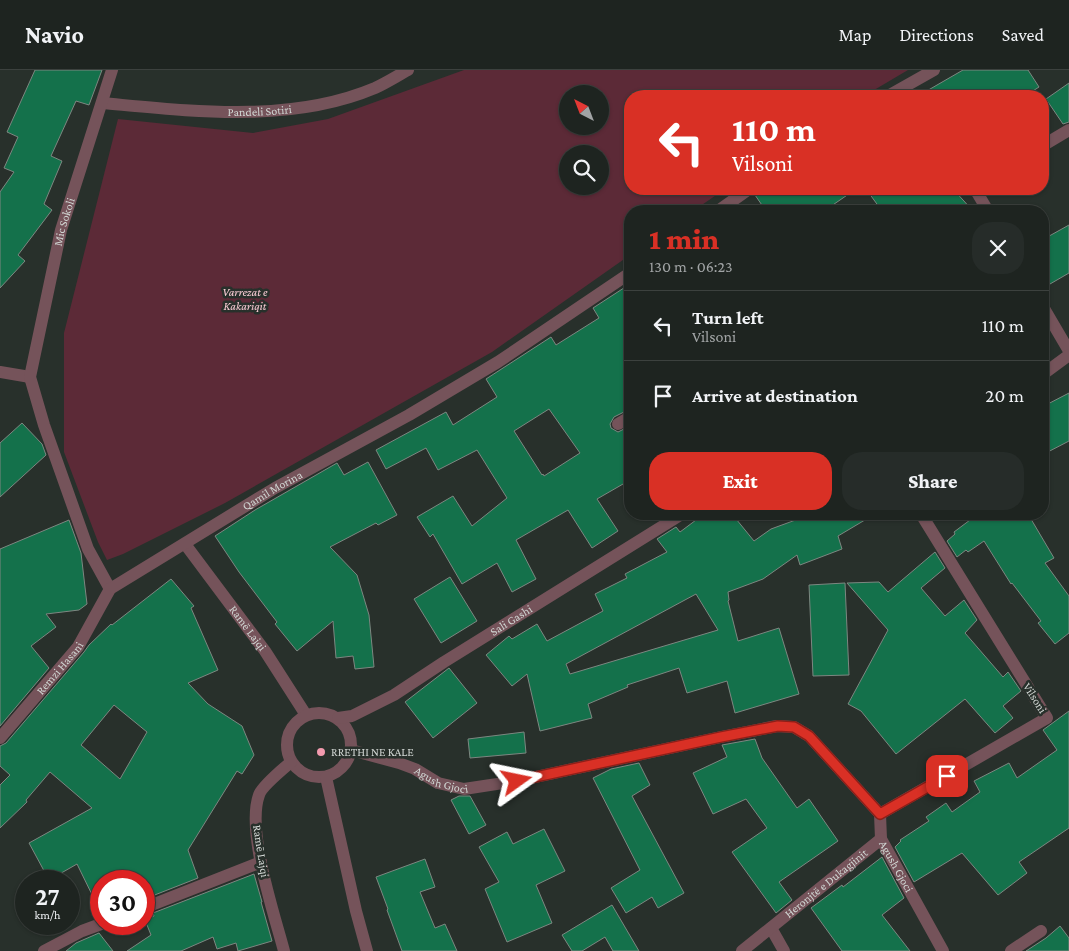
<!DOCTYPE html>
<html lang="en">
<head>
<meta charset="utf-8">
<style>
  :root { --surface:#1e2420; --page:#262c29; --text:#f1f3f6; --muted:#a1a4a5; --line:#3c413e; --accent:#d93025 }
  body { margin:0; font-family:"Crimson Pro",serif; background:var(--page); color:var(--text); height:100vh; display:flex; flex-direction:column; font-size:19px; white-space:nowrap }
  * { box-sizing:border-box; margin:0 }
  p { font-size:16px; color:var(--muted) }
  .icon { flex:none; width:28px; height:28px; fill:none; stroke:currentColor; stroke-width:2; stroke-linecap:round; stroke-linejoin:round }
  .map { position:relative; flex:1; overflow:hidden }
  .drawer { position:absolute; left:624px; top:135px; width:425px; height:315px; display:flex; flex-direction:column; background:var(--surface); border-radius:20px; box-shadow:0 1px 4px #0004,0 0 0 1px var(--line) }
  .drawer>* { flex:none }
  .top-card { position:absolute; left:624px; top:20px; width:425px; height:105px; border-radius:20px; box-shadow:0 1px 4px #0004,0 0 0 1px var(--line); background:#d93025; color:#fff; overflow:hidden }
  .needle { width:32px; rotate:318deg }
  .fabs { position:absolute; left:559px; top:15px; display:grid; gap:10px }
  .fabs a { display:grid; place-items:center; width:50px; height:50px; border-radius:50%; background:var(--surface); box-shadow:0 1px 4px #0004,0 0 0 1px var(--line); font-size:25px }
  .speed { position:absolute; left:15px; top:800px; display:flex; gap:10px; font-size:25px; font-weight:700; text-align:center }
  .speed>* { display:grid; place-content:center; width:65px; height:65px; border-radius:50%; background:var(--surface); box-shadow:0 1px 4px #0004,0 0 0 1px var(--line); line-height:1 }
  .speed small { font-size:12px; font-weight:400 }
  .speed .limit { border:8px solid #d22; background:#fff; color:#111 }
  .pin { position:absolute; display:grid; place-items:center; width:42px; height:42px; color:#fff; margin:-21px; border-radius:10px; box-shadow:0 2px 8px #0006 }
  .me { position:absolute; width:55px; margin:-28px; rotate:78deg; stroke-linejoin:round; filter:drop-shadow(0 0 4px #0008) }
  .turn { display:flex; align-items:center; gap:18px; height:105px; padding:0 25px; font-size:22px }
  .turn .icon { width:65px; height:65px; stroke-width:2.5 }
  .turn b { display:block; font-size:35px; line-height:42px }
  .round { display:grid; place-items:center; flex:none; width:52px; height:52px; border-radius:20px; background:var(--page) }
  .summary { display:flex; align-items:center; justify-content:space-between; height:85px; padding:0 25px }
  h1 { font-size:30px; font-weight:800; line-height:38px; color:var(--accent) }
  .action { display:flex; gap:10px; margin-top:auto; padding:10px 25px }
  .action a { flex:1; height:58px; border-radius:20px; background:var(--accent); color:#fff; font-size:20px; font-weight:800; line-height:58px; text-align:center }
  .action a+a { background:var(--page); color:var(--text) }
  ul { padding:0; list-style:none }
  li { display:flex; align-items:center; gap:15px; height:70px; padding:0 25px; border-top:1px solid var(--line) }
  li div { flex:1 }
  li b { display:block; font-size:19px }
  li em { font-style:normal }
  header { display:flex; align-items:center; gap:30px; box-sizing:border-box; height:70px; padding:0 25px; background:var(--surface); border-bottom:1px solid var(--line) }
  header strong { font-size:24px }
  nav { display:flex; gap:28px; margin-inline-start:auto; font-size:18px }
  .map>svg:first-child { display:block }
</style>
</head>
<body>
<header>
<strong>Navio</strong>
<nav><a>Map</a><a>Directions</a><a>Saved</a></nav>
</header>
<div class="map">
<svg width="1069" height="881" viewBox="0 0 1069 881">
  <rect width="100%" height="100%" fill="#28302b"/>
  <path fill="#5c2a37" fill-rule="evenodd" d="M464,0H908L864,26H630V119H725L693,141H630V185L492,282L225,433L123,484L107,490L98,472L64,382V263L118,49L253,63L328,49ZM568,24H600V56H568ZM568,84H600V116H568Z"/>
  <g fill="#14714b" stroke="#7d8781" fill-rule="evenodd">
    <polygon points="35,0 102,0 89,35 76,31 51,86 62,91 44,134 52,140 18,185 25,191 0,218 0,122 14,102 4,98 18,67 7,62"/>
    <polygon points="963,0 1028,0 1039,17 1025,26 918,26"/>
    <polygon points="1069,13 1069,52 1063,54 1046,29"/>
    <polygon points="757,119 856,119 824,141 766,141 755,125"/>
    <polygon points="866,119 953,119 973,141 882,141"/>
    <polygon points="1069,155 1069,203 1050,214 1042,201 1042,170"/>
    <path d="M630,214V339L614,347L610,354L611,358L618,362L630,356V410L597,429L618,461L592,478L568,440L516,470L536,509L512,522L497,493L462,514L433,464L430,467L417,447L453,426L472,456L507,428L477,380L438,400L426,378L386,399L376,380L446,342L453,355L497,327L486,309L551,267L556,275L599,248L593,238ZM549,339L580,383L544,406L543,404L542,405L514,361Z"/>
    <polygon points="1069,323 1069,371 1042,385 1042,337"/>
    <polygon points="22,353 42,374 46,385 0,427 0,373"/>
    <polygon points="368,392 397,445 378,455 376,453 330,477 357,505 369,545 374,597 355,599 353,586 336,588 333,551 297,581 275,554 277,552 239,502 215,466 255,440 337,393 344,405"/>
    <path d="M704,444H732L754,471L771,459L812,444H875L838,466L842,479L800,495L797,485L763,509L728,522L729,530L728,531L738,571L779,558L799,624L735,643L727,611L687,623L679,598L627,615L628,617L588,634L592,648L540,661L527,604L512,616L486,585L509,566L512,569L537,554L547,571L603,541L595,524L627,508L625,504L667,482L657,469L676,457L680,462ZM696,524L718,560L570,604L566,594Z"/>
    <polygon points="978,444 1028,444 1054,488 1045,493 1069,526 1069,563 1055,574 1038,553 1041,551 1012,513 1011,514 984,471 968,482 966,480 957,487 947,471 955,464 954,462"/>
    <polygon points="69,450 81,483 87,534 79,540 46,544 56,557 31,576 49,598 0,656 0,479"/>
    <polygon points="935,482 945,498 921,518 945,546 964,530 977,550 965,563 1003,607 1008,602 1021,621 1003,636 1013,648 995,663 965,629 896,684 861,641 848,634 888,560 847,513 879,512 888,522"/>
    <polygon points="450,507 477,551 441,573 414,529"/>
    <path d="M171,509L194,536L191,538L218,600L188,613L208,634L242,656L254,685L242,704L237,701L188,780L198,808L147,828L144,820V811H101V843L77,794L49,810L29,773L92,738L50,702L26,730L27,732L0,758V715L10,705L0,696V676L6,673L84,582L89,575L111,554L112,555ZM114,635L147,662L120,709L81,675Z"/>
    <polygon points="845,513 849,605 813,606 809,515"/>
    <polygon points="449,598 477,633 433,668 405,632"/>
    <polygon points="1069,641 1069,758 1019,792 1027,803 998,825 962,783 914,812 895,777 901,771 900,770 929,751 926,747 946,733 952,742 980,722 974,711 1009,693 1017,708 1057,680 1043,660"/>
    <polygon points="524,662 526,683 470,688 468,669"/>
    <polygon points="755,669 762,688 797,738 809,729 838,771 779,812 792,830 776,843 732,782 767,758 746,729 713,744 693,703 727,687 722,675"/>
    <polygon points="639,693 650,715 632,726 684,823 658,838 652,827 626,843 611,818 640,800 593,708 611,699"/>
    <polygon points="459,726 470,726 486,755 469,764 451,730"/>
    <polygon points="544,759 565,801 536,815 552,853 507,872 485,819 499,812 479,777 507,762 513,774"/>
    <polygon points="882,787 904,828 882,845 910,881 842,881 811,838 842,815 843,817"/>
    <polygon points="425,789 435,817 420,822 435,858 445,854 457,881 402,881 387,840 388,839 376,807"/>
    <polygon points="254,804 262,832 261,832 272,871 238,881 236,873 217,879 213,867 181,881 127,881 151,865 145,850 154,846 153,843"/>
    <polygon points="612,835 639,881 613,881 605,867 582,881 572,881 562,865"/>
    <polygon points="1060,856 1069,868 1069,881 1026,881 1046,868"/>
    <polygon points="99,863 113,881 66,881 76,873"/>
  </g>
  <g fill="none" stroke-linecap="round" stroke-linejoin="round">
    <g stroke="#75535a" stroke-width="12">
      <polyline points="888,26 934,0"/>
      <path id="s1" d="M102,33C190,41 290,54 375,18C386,13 397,6 408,0"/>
      <polyline points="1042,76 1069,60"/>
      <polyline points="975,119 988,141"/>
      <polyline points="718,141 749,119"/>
      <polyline points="1042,235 1069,281"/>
      <polyline points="0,302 30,307"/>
      <polyline points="1042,305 1069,285"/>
      <polyline points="618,354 630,347"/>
      <path id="s2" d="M185,474L265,581L306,645"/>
      <path id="s3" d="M110,519L88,479L44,355L30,307L61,160L112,0"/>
      <circle cx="319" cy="675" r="32"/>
      <path id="s4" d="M338,648L352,646L394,625L444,592L682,444"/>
      <path id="s5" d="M0,668L78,577L110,519L275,418L409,345L498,292L630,203"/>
      <path id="s6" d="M351,680L399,693L415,699L438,713L464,719L517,711L721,667L777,656L794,657L809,666L880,744L881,769L943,881"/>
      <polyline points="326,707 356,841 367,881"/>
      <polyline points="880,744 1047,648 921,444"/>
      <polyline points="144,838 261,792"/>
      <polyline points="771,858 784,881"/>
      <polyline points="44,881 82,861 101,854"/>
      <path d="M284,881C274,843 246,761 259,725C261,717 284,698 291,692"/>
      <path id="s7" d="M742,881L881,769"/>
      <polyline points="1011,881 1041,861"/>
    </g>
  </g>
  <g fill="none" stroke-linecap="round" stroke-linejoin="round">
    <defs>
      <polyline id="route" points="517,711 721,667 778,656 794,657 809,666 880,744 947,706"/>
    </defs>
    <use href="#route" stroke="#8d1f18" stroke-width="12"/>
    <use href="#route" stroke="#d93025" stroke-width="9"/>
  </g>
  <circle fill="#f29aae" stroke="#28302b" stroke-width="2" cx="321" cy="682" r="5"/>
  <g text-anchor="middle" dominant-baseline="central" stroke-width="5" stroke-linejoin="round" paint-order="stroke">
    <g font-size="12" fill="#d0d5d2" stroke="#28302b">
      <text stroke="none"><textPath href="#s1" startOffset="158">Pandeli Sotiri</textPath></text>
      <text stroke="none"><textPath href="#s3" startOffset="386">Mic Sokoli</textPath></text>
      <text stroke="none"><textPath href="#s5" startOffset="376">Qamil Morina</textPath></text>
      <text stroke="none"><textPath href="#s4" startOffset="200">Sali Gashi</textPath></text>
      <text stroke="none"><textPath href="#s2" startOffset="105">Ramë Lajqi</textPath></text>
      <text stroke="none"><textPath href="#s5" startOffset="92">Remzi Hasani</textPath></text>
      <text transform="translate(1035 628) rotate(58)">Vilsoni</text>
      <text stroke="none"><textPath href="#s6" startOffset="96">Agush Gjoci</textPath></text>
      <text transform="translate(261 781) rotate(81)">Ramē Lajqi</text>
      <text stroke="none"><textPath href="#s6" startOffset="636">Agush Gjoci</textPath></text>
      <text stroke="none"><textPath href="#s7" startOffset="108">Heronjtë e Dukagjinit</textPath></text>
    </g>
    <g font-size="12" font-style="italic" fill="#faccd5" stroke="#28302b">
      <text x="245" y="222">Varrezat e<tspan x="245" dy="14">Kakariqit</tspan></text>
    </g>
    <g font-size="12" fill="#d0d5d2" stroke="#28302b" text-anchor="start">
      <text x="331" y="682">RRETHI NE KALE</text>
    </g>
  </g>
</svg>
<div class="fabs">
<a><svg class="needle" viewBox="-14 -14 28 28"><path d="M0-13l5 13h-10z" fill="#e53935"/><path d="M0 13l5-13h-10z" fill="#a1a4a5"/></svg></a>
<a><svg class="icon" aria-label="search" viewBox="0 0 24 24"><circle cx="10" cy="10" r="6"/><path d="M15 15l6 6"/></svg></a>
</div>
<div class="speed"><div>27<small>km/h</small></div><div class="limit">30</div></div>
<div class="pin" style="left:947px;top:706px;background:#d93025"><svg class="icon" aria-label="arrive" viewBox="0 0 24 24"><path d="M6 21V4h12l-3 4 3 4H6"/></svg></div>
<svg class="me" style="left:517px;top:711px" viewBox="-20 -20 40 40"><path d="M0-17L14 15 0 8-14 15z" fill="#d93025" stroke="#fff" stroke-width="4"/></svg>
<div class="top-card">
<div class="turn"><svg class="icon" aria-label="left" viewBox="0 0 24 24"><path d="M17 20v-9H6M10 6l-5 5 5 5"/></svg><div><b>110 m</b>Vilsoni</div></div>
</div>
<section class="drawer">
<div class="summary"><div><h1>1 min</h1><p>130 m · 06:23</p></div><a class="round"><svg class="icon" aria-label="close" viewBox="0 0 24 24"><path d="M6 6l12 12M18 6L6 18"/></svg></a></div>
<ul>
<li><svg class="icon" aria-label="left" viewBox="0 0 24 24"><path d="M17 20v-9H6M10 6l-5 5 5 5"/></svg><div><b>Turn left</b><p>Vilsoni</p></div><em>110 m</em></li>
<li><svg class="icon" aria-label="arrive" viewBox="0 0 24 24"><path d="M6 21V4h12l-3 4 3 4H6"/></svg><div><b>Arrive at destination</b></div><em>20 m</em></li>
</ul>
<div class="action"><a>Exit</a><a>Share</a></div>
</section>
</div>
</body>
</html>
